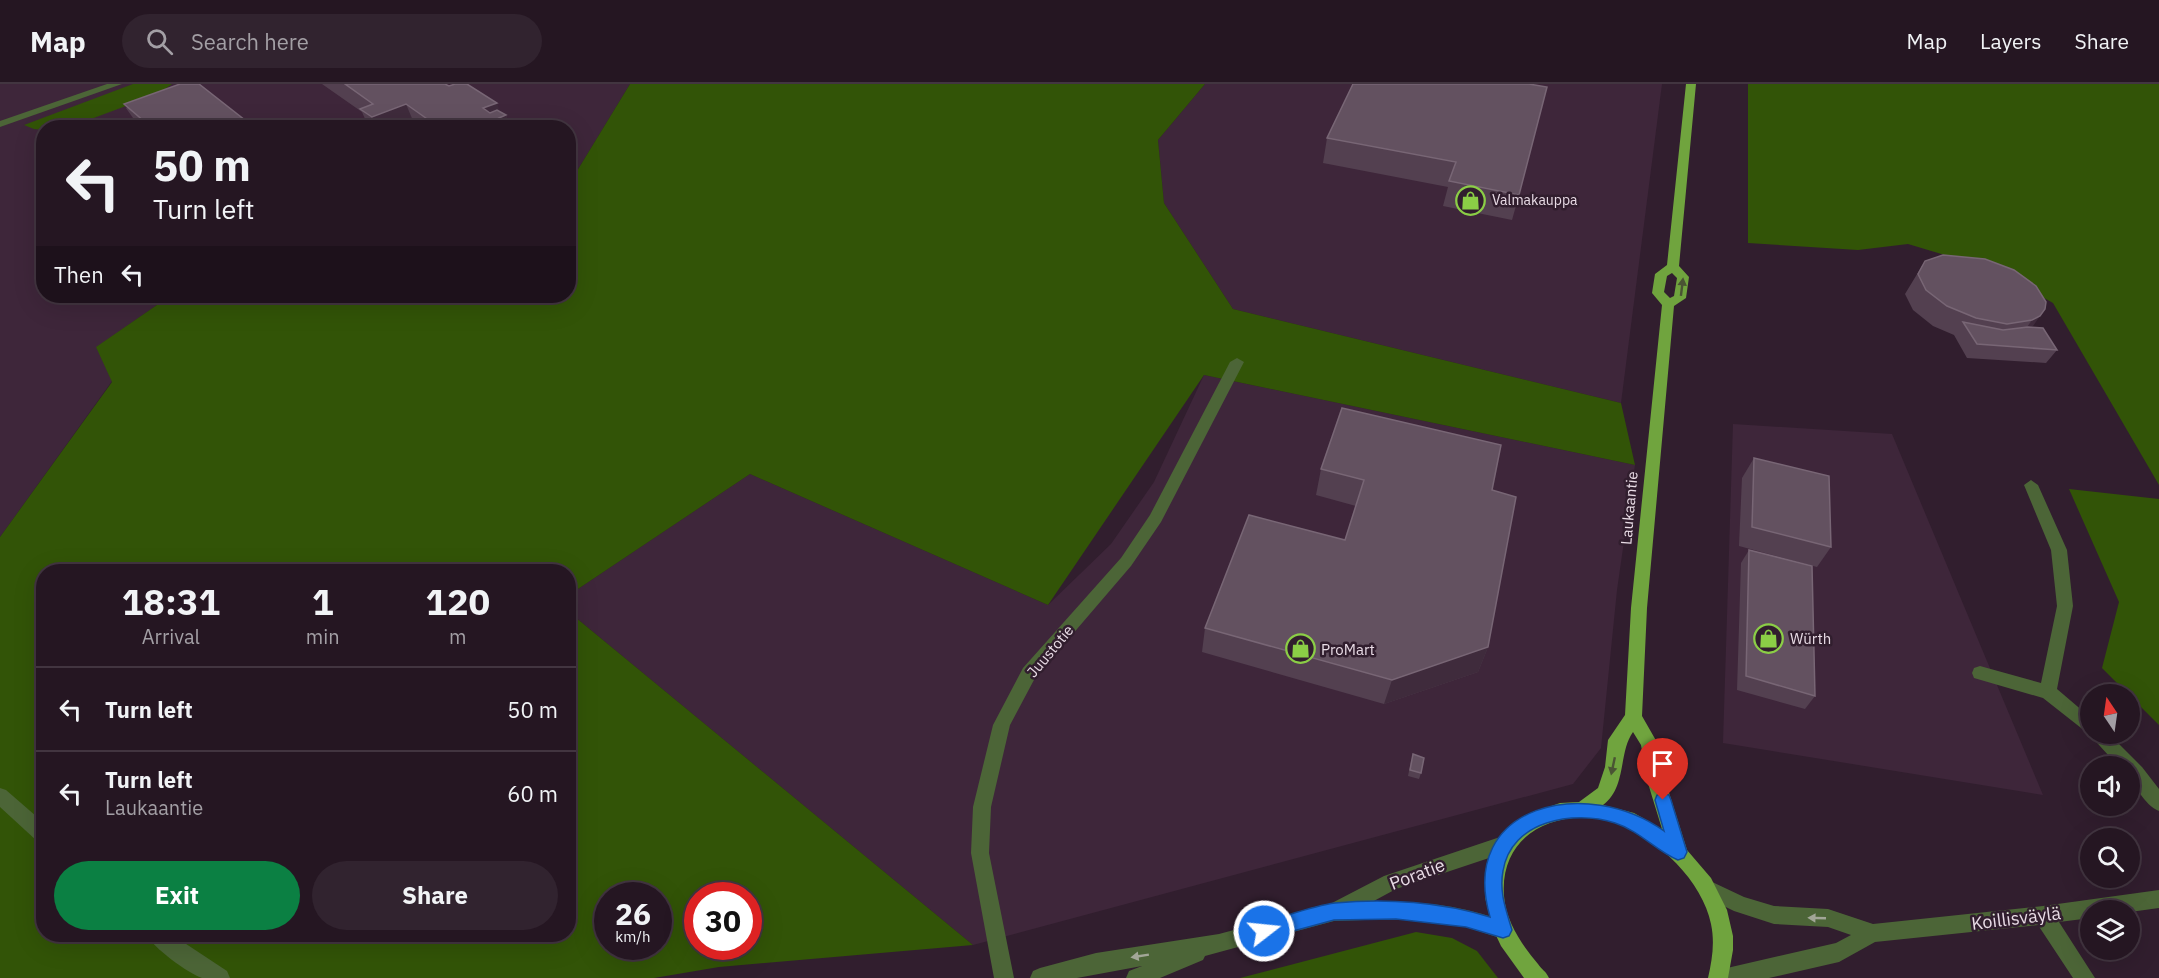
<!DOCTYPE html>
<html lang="en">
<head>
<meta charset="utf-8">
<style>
  :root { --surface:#251622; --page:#31232f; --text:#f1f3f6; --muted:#a39fa5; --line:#423540; --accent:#0b8043 }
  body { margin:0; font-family:"IBM Plex Sans",sans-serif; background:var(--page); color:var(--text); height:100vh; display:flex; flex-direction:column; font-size:22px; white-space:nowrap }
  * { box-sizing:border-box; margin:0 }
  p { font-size:20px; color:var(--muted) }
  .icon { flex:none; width:33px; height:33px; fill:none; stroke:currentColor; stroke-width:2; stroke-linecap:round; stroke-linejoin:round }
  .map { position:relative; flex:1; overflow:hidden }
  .sheet { position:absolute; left:36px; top:480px; width:540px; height:378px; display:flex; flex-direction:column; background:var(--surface); border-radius:24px; box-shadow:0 6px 24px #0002,0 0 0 2px var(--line) }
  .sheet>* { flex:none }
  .top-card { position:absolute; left:36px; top:36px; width:540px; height:183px; border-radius:24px; box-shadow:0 6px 24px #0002,0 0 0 2px var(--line); background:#251622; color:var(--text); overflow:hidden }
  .needle { width:39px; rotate:347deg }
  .controls { position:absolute; left:2080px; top:600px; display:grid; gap:12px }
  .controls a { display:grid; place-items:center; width:60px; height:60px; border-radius:50%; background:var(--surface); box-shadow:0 6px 24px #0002,0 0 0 2px var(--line); font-size:30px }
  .speed { position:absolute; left:594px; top:798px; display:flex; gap:12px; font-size:30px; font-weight:700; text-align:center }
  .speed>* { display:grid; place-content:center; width:78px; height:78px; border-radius:50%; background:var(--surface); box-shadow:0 6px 24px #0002,0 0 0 2px var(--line); line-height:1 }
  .speed small { font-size:15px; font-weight:400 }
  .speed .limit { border:9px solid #d22; background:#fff; color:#111 }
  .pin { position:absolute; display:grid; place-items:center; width:51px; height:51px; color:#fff; margin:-62px -26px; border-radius:50% 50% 50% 0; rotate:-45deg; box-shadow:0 0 6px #0007 }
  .pin .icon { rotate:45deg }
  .me { position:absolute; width:66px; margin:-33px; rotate:74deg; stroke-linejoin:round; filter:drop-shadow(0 0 4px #0008) }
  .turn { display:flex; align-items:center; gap:21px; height:126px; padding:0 18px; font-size:27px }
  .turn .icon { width:78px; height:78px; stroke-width:2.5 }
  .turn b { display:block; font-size:42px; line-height:51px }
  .then { display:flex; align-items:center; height:57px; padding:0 18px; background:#0003; gap:12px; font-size:22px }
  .eta { display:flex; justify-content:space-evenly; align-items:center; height:102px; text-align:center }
  .eta b { font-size:36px; font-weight:700; line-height:42px }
  .button { display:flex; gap:12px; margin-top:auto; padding:12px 18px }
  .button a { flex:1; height:69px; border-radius:36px; background:var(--accent); color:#fff; font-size:24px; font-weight:700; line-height:69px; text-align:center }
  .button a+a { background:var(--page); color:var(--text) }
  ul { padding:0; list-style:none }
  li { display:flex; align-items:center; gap:18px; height:84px; padding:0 18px; border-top:2px solid var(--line) }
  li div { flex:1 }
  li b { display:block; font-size:22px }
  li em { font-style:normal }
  header { display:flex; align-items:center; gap:36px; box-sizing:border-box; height:84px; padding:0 30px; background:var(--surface); border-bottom:2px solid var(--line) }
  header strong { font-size:28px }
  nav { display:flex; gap:33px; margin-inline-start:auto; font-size:21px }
  .search { width:420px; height:54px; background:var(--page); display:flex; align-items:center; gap:15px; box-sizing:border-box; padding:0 21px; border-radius:33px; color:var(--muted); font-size:22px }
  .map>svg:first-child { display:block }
</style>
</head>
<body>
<header>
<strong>Map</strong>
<div class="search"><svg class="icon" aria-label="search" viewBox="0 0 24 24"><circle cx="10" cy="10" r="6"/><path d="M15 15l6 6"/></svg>Search here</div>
<nav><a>Map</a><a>Layers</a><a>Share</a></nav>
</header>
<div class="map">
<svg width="2159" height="894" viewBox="0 0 2159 894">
  <rect width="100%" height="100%" fill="#311e2e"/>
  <g fill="#3e263a">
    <polygon points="0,0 630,0 569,100 568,44 44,44 44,212 170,212 97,263 112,297 0,453"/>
    <polygon points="1205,0 1662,0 1621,319 1233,225 1164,119 1158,56"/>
    <polygon points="1204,291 1635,381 1617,506 1601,664 1573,700 973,861 569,528 569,511 750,390 1048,521 1111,460 1154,398"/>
    <polygon points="1733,340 1892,350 2043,711 1723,659"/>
  </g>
  <g fill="#325407" fill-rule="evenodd">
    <polygon points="133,0 172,0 158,10 75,41 44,44 43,46 34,45 24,41"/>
    <path d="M630,0H1205L1158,56L1164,119L1233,225L1621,319L1635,381L1204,291L1048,521L750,390L569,511L568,488H44V850H568L569,528L973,861L719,883L654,894H0V453L112,298L96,263L170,212H568L569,100ZM608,812H658V862H608ZM698,812H748V862H698Z"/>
    <polygon points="1748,0 2159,0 2159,401 2053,219 1995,186 1908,160 1858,166 1748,159"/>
    <polygon points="2069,405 2159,415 2159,641 2102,584 2119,518"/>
    <polygon points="1416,848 1452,854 1477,867 1498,894 1240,894"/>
  </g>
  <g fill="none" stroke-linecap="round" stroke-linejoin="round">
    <g fill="#4c6537" fill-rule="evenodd">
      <polygon points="107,0 122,0 0,43 0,37"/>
      <polygon points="1237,274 1244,278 1161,438 1131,482 1035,594 1010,641 991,723 989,769 1014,894 994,894 971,769 973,723 993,641 1023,584 1121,474 1150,431 1230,278"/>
      <path d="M2031,396L2038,401L2067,466L2073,522L2057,605L2091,634V650H2109L2142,683L2159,705V727C2145,722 2130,697 2130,682H2118L2090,651L2043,614L1974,594L1972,589L1974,584L1980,582L2041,599L2057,522L2051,466L2024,401Z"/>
      <polygon points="0,704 6,706 44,739 44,759 37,757 0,723"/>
      <path d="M1503,752L1510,755L1512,761L1510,767L1396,805L1372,818C1420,816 1466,822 1510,839L1513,846L1510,853L1503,855L1466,843L1444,839L1396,835L1334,837L1205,872L1203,876L1160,894H1126L1129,887L1142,882L1077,894H1030L1033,887L1040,884L1096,869L1219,850L1330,820L1384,792Z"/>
      <polygon points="1708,796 1744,813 1774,822 1828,825 1873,840 2043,822 2159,806 2159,824 2130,828 2091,826 2091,834 2059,838 2095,894 2073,894 2038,841 1875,858 1839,878 1769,894 1717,894 1720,887 1727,884 1836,859 1851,851 1828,843 1774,840 1734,827 1701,811 1698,805 1701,799"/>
      <path d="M146,850H171L227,887L230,894C222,894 209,894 202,894C189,890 152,863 146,850Z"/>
    </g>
    <path fill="#70a43e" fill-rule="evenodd" d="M1686,0H1696L1679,182L1689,193L1686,214L1674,222L1647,524L1642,632L1658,660L1665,696L1687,766L1711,794L1727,826L1733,852V866L1728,894H1708C1712,876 1715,859 1711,840C1703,798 1658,754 1618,740C1563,721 1499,746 1504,812C1506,838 1522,861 1538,880C1542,886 1546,887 1549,894H1524L1501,862L1492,843L1485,813L1486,787L1497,759L1511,742L1537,727L1560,719L1579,718L1598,704L1605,683L1608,656L1625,631L1631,524L1662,221L1652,209L1655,190L1667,181ZM1672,189L1677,194L1674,212L1670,214L1664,208L1667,192ZM1633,648L1641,661L1647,696L1662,745L1634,729L1603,721C1627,703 1618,669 1633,648Z"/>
  </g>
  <g fill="#534050">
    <polygon points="322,0 445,0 506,31 511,44 369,44 362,28"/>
    <polygon points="1353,0 1519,111 1512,136 1443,122 1448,103 1323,79 1327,54"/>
    <polygon points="124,20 255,44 140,44 126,24 127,24"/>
    <polygon points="1925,177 2046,218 2032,243 2057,266 2046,279 1967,274 1954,251 1933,242 1913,226 1905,210"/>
    <polygon points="1754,374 1831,463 1817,483 1739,462 1742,394"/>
    <polygon points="1321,385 1492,406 1488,563 1478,588 1384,620 1202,568 1205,544 1345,456 1356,422 1316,411"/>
    <polygon points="1749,466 1815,612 1805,625 1737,606 1741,479"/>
    <polygon points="1413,670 1421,689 1419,695 1408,692 1411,677"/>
  </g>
  <g fill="#3f2b3c">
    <polygon points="497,19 502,33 506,31 511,44 491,44 483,24"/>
    <polygon points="406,20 416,44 377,44 372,33"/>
    <polygon points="2040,232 2026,252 2018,256 2032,236"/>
    <polygon points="1488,563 1478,588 1384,620 1392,596"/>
  </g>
  <g fill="#635160" stroke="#786675" stroke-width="1.5">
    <polygon points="180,0 199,0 255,44 152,44 124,20"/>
    <polygon points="345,0 445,0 449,2 455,0 467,0 497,19 483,24 490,29 497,26 506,31 499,34 509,41 502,44 440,44 406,20 372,33 360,25 373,20"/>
    <polygon points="1353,0 1529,0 1547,3 1519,111 1449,97 1456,78 1327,54"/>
    <polygon points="1943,171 1985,175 2014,186 2036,202 2046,218 2045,225 2040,232 2032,236 2007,240 1976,234 1947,222 1926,206 1918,190 1925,177"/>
    <polygon points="1963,238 2003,246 2028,243 2043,244 2057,266 1977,260"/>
    <polygon points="1342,324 1501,361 1492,406 1516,413 1488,563 1392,596 1205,544 1249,431 1345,456 1364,396 1321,385"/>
    <polygon points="1754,374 1829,392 1831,463 1752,443"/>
    <polygon points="1749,466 1812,482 1815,612 1746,592"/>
    <polygon points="1413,670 1424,674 1421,689 1410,686"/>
  </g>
  <defs><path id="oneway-solid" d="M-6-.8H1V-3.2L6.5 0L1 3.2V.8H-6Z" transform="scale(1.5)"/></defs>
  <g fill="#4a5434">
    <use href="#oneway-solid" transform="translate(1682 203) rotate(-83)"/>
    <use href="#oneway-solid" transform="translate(1613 682) rotate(102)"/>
  </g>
  <g fill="#a2a697">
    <use href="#oneway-solid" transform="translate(1817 834) rotate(-178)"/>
    <use href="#oneway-solid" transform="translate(1140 872) rotate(171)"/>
  </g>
  <path fill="#1a73e8" stroke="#114b97" stroke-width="1.5" d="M1663,709L1669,711L1671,716L1687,768L1684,774L1678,776C1656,767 1640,747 1615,739C1574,726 1511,736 1503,787C1499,808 1506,826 1512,846L1509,852L1503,854L1466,843L1396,835L1334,836L1264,855L1258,853L1255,847L1258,841L1264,838C1287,832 1312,822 1335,819C1386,814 1442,818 1490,833C1457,719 1588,692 1664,747L1655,716L1657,711Z"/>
  <defs>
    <symbol id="shop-ring" viewBox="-11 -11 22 22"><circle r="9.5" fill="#311e2e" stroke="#8bce46" stroke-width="1.5"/><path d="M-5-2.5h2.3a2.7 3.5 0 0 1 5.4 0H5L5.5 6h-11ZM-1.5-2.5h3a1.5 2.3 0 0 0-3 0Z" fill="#8bce46"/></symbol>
  </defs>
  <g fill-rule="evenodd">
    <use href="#shop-ring" x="1454" y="100" width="33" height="33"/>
    <use href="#shop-ring" x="1752" y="538" width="33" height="33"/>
    <use href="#shop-ring" x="1284" y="548" width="33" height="33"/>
  </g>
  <g text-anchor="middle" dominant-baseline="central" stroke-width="5" stroke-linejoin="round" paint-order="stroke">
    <g font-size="14" fill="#e9dce6" stroke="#311e2e" text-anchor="start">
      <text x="1492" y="116">Valmakauppa</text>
    </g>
    <g font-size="15" fill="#e9dce6" stroke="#311e2e">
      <text transform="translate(1629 424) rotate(-85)">Laukaantie</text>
      <text transform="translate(1050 567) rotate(-50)">Juustotie</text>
    </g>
    <g font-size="15" fill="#e9dce6" stroke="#311e2e" text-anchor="start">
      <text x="1790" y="554">Würth</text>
      <text x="1321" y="565">ProMart</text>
    </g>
    <g font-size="18" fill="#e9dce6" stroke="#311e2e">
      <text transform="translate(1417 790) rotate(-21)">Poratie</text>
      <text transform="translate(2016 834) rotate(-7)">Koillisväylä</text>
    </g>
  </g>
</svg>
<div class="controls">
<a><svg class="needle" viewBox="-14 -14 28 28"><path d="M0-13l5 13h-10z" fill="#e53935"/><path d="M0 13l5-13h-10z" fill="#a39fa5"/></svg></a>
<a><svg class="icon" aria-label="sound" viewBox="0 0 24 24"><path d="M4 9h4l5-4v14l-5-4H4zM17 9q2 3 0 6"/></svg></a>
<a><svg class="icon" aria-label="search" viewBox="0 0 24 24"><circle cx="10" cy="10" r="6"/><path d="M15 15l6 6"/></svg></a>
<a><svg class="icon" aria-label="layers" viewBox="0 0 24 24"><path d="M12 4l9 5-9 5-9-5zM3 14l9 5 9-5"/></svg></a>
</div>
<div class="speed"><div>26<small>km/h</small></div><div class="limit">30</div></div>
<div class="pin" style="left:1663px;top:716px;background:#d93025"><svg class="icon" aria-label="arrive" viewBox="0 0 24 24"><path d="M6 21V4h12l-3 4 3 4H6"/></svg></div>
<svg class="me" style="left:1264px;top:847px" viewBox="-20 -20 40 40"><circle r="17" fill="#1a73e8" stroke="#fff" stroke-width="3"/><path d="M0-11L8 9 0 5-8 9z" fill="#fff"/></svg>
<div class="top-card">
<div class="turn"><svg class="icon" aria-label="left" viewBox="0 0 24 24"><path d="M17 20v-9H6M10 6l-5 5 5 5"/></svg><div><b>50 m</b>Turn left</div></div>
<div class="then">Then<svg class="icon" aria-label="left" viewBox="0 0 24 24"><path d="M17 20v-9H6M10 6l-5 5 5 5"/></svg></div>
</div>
<section class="sheet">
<div class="eta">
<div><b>18:31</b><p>Arrival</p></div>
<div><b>1</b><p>min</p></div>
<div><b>120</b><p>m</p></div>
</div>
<ul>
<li><svg class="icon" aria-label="left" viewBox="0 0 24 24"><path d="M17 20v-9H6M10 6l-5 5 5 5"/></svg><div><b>Turn left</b></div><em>50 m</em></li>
<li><svg class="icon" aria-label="left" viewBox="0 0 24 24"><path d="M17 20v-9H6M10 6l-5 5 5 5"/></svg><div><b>Turn left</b><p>Laukaantie</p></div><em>60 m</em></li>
</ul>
<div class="button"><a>Exit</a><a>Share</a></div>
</section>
</div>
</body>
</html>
